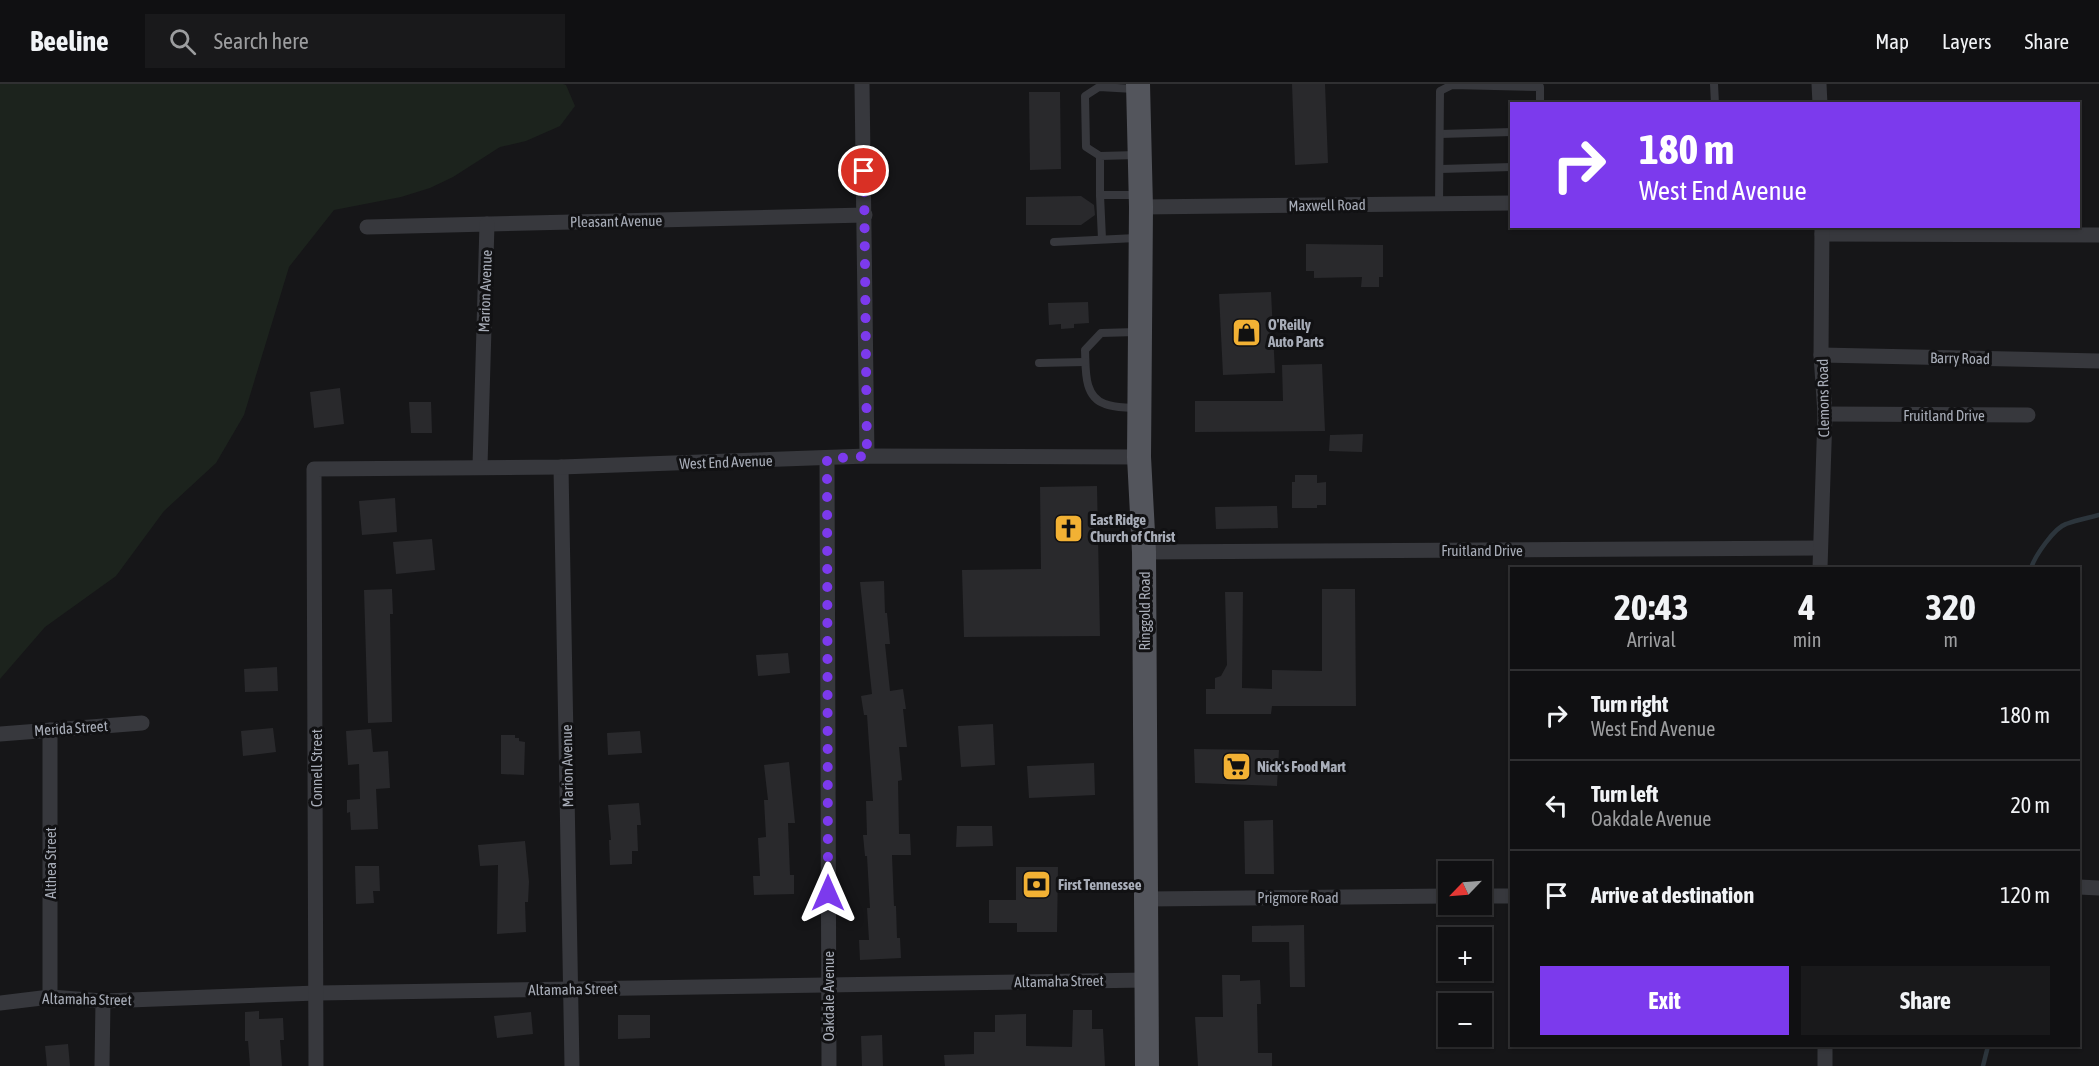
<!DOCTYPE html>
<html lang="en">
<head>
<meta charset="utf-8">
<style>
  :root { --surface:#101012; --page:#19191b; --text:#f1f3f6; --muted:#9c9d9f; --line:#303032; --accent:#7c3aed }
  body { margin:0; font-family:"Asap Condensed",sans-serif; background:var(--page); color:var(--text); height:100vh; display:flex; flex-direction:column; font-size:22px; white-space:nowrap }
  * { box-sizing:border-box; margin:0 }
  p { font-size:20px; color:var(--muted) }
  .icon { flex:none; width:33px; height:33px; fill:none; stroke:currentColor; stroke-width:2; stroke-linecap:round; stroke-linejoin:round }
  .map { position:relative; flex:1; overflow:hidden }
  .details { position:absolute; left:1510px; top:483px; width:570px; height:480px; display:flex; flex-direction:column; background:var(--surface); border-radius:0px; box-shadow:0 2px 4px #0004,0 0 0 2px var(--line) }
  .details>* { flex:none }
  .guide { position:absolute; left:1510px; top:18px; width:570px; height:126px; border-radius:0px; box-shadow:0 2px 4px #0004,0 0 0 2px var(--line); background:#7c3aed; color:#fff; overflow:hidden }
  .needle { width:39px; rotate:245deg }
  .buttons { position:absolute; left:1438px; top:777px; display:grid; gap:12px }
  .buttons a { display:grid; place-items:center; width:54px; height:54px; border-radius:0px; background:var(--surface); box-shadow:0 2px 4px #0004,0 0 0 2px var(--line); font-size:30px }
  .pin { position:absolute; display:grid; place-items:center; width:51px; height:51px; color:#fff; margin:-26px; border:3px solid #fff; border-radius:50%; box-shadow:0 2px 6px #0007 }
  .me { position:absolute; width:66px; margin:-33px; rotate:0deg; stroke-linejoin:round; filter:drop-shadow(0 0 4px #0008) }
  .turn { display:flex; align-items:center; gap:21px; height:126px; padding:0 30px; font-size:27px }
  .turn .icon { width:78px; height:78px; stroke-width:2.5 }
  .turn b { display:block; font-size:42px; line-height:51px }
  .eta { display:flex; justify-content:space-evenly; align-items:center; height:102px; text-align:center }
  .eta b { font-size:36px; font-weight:700; line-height:42px }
  .button { display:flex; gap:12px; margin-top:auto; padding:12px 30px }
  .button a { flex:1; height:69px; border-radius:0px; background:var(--accent); color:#fff; font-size:24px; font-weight:700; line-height:69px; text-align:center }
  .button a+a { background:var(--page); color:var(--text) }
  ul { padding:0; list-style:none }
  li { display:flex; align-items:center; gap:18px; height:90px; padding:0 30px; border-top:2px solid var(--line) }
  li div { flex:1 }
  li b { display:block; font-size:22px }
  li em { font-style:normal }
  header { display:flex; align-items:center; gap:36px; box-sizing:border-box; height:84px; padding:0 30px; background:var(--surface); border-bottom:2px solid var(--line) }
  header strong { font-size:28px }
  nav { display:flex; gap:33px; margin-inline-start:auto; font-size:21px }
  .search { width:420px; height:54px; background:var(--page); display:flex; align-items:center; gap:15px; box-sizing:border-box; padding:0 21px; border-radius:0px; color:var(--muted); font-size:22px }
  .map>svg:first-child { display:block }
</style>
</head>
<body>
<header>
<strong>Beeline</strong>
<div class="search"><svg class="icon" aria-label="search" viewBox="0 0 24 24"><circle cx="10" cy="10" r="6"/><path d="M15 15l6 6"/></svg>Search here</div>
<nav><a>Map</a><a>Layers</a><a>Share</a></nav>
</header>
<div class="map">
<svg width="2099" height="982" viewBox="0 0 2099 982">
  <rect width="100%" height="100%" fill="#161618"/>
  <polygon fill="#1c231d" points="0,0 563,0 566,1 575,22 560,42 526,57 500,63 453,93 430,104 401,113 334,126 289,183 244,331 216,379 164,427 116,492 45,543 0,595"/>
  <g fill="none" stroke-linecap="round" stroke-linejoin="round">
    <g stroke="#2c353c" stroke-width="4.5">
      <path d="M2031,484C2035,472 2054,444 2066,440C2077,436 2088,434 2099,431"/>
      <polyline points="1983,982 1988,962"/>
    </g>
  </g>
  <g fill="#29292c">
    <polygon points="1292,0 1325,0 1328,79 1295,81"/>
    <polygon points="1029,8 1060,8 1061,85 1030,86"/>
    <polygon points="1081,112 1094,121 1095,131 1081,141 1026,141 1026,113"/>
    <polygon points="1306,160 1383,161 1383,193 1379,193 1379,203 1361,203 1362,193 1314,194 1314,187 1306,187"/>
    <polygon points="1271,208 1275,289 1223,291 1219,210"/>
    <polygon points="1088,218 1089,239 1074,240 1074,244 1061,245 1061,240 1049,241 1048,219"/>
    <polygon points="1322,280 1325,347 1195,348 1195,317 1283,317 1282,281"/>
    <polygon points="340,304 344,340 314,344 310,308"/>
    <polygon points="409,318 431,318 432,349 411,349"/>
    <polygon points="1363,350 1362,368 1329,367 1330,351"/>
    <polygon points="1295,391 1317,391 1317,399 1326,398 1326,421 1317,421 1317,424 1292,424 1292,398 1295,398"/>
    <polygon points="1097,402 1100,552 964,553 962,486 1041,485 1040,403"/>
    <polygon points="395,414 397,448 362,451 359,417"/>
    <polygon points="1277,422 1278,444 1216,445 1215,423"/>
    <polygon points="432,455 435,486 396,490 393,458"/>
    <polygon points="884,497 885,529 887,529 890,560 885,560 890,607 903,605 906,625 903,625 907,663 899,663 902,696 898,697 899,750 910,750 911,771 892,771 894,822 896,822 897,854 900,854 901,874 860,876 859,856 869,856 867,824 870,824 867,772 865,772 863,751 867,751 866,717 873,717 867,631 864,631 861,612 872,610 860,498"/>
    <polygon points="392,505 393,530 390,530 392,638 368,639 364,506"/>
    <polygon points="1322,505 1355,505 1356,622 1272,622 1271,630 1206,630 1206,605 1215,605 1215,594 1221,592 1227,581 1225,508 1243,508 1242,604 1272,605 1272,586 1322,587"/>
    <polygon points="788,569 790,589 758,592 756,571"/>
    <polygon points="277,583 278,607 245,608 244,585"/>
    <polygon points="993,640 995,681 961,683 958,642"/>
    <polygon points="273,644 276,668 243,672 241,647"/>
    <polygon points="371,645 373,668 388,667 390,704 376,705 378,745 351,746 350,728 347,729 347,716 360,715 359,680 348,681 346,647"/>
    <polygon points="640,647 642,669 608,671 607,649"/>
    <polygon points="501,651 515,651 515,654 519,654 519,657 525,658 524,691 501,690"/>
    <polygon points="1194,665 1279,666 1277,702 1195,699"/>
    <polygon points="789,678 795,739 788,739 790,791 794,791 794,810 754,811 753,792 760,792 758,754 766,753 764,716 768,716 764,681"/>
    <polygon points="1094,679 1095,711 1029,714 1027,682"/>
    <polygon points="639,719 641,741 637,741 638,767 632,767 632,780 610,781 609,756 611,756 608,721"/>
    <polygon points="1273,736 1274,790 1245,790 1244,737"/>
    <polygon points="957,742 992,742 993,762 956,763"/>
    <polygon points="525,757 529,798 528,818 525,818 526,848 497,850 498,781 480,782 478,761"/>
    <polygon points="355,782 379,782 380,807 373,807 374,819 356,820"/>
    <polygon points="1016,783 1058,783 1057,848 1017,848 1017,839 989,839 989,816 1016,816"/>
    <polygon points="1304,841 1305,903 1290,903 1289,858 1252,858 1252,842"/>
    <polygon points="1222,891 1240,891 1240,897 1260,896 1261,920 1257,920 1258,969 1272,969 1272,982 1198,982 1195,933 1223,933"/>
    <polygon points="1073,926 1092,926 1092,945 1103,945 1105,982 945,982 944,971 974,970 974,948 995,948 995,931 1026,930 1026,962 1072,963"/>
    <polygon points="259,927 259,935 283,934 284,956 280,956 282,982 250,982 248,957 245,957 245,928"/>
    <polygon points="531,928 533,950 497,954 494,932"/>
    <polygon points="618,931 650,931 650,954 618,955"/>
    <polygon points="882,951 883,982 862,982 861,952"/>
    <polygon points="68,960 70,982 47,982 45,962"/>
  </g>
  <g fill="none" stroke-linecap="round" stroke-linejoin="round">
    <g stroke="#37383d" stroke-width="8">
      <polyline points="1714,0 1715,20"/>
      <polyline points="1440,50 1512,48"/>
      <polyline points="1100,72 1086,63 1085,12 1099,3 1134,5"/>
      <polyline points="1440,85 1512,83"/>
      <polyline points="1100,111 1100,72 1137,71"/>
      <polyline points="1439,121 1440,7 1452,1 1540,3 1540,20"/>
      <polyline points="1102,155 1100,111 1138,111"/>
      <polyline points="1054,158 1136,154"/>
      <path d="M1136,248L1101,249L1085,266C1086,284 1083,313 1105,320C1115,324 1127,323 1138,325"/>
      <polyline points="1039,279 1085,278"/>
    </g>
    <g stroke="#37383d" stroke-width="15">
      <polyline points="862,0 867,372"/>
      <polyline points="1819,0 1820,20"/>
      <polyline points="1141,123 1512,119"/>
      <polyline points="367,143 865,131"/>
      <polyline points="1822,150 2099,151"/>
      <polyline points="1821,271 2099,277"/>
      <polyline points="1825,330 2028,331"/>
      <polyline points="827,375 829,982"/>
      <polyline points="480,382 487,140"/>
      <polyline points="561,383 572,982"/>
      <polyline points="1144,468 1820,464"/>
      <polyline points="1820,484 1825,330 1821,271 1822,142"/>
      <polyline points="0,650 142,639"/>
      <polyline points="2079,803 2099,804"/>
      <polyline points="1482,812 1512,812"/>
      <polyline points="1147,815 1449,812"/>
      <polyline points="50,913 50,646"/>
      <polyline points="0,919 50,913 103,917 317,909 1147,896"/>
      <polyline points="1825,962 1825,982"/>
      <polyline points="102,982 103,917"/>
      <polyline points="316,982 314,385 561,383 867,372 1139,373"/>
    </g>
    <polyline stroke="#53555c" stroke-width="24" points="1138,0 1141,123 1139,373 1144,468 1147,982"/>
  </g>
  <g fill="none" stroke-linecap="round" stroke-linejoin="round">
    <polyline stroke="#7c3aed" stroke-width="10" stroke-dasharray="0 18" points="828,809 827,375 867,372 864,87"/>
  </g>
  <defs>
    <symbol id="shop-square" viewBox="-11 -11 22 22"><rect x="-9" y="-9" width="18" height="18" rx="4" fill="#f2b134" stroke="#111113"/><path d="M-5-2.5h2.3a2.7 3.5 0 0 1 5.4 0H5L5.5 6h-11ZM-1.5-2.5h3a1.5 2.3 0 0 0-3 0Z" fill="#111"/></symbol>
    <symbol id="church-square" viewBox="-11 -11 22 22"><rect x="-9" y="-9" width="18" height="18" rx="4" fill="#f2b134" stroke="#111113"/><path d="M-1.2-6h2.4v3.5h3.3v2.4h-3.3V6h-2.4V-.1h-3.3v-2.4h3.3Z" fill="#111"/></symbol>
    <symbol id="supermarket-square" viewBox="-11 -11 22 22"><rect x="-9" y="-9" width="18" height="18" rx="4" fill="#f2b134" stroke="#111113"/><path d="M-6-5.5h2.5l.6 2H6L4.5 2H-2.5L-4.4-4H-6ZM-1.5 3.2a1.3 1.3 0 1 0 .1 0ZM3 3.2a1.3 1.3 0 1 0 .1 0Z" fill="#111"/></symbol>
    <symbol id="bank-square" viewBox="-11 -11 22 22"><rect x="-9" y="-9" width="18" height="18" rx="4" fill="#f2b134" stroke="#111113"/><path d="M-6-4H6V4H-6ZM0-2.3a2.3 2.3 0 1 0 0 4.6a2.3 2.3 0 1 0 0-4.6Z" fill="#111"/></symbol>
  </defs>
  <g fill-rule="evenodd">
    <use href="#shop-square" x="1230" y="232" width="33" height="33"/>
    <use href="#church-square" x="1052" y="428" width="33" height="33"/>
    <use href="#supermarket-square" x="1220" y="666" width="33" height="33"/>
    <use href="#bank-square" x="1020" y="784" width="33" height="33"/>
  </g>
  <g text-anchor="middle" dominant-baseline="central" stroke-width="6" stroke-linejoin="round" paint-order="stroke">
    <g font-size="15" fill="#a8adb8" stroke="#111113">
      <text transform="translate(1327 121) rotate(-1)">Maxwell Road</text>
      <text transform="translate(616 137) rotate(-1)">Pleasant Avenue</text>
      <text transform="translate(485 207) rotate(-88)">Marion Avenue</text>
      <text transform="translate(1960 274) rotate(1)">Barry Road</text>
      <text transform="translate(1823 314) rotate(-91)">Clemons Road</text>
      <text x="1944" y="331">Fruitland Drive</text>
      <text transform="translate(726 378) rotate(-2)">West End Avenue</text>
      <text x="1482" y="466">Fruitland Drive</text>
      <text transform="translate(1144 527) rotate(-90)">Ringgold Road</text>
      <text transform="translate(71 644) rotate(-4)">Merida Street</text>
      <text transform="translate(567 682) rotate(-91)">Marion Avenue</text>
      <text transform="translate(316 684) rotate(-90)">Connell Street</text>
      <text transform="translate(50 779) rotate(-90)">Althea Street</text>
      <text x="1298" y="813">Prigmore Road</text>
      <text transform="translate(1059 897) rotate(-1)">Altamaha Street</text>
      <text transform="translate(573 905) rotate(-1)">Altamaha Street</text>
      <text transform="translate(828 912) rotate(-90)">Oakdale Avenue</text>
      <text transform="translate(87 915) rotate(1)">Altamaha Street</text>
    </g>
    <g font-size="15" font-weight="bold" fill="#a8adb8" stroke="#111113" text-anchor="start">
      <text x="1268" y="240">O'Reilly<tspan x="1268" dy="17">Auto Parts</tspan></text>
      <text x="1090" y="435">East Ridge<tspan x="1090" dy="17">Church of Christ</tspan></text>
      <text x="1257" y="682">Nick's Food Mart</text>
      <text x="1058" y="800">First Tennessee</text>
    </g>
  </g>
</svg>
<div class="buttons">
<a><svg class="needle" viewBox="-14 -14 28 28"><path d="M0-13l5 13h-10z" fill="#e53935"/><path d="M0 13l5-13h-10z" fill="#9c9d9f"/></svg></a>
<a>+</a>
<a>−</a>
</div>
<div class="pin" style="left:864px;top:87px;background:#d93025"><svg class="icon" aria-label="arrive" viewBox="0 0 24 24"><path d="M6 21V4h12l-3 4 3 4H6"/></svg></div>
<svg class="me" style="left:828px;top:809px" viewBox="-20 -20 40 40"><path d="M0-17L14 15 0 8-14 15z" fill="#7c3aed" stroke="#fff" stroke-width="4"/></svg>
<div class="guide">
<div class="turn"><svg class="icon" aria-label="right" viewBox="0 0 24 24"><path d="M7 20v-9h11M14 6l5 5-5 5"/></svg><div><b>180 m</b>West End Avenue</div></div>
</div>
<section class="details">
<div class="eta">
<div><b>20:43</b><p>Arrival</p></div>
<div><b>4</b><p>min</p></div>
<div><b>320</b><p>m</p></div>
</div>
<ul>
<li><svg class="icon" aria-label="right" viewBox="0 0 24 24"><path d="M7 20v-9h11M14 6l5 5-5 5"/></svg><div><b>Turn right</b><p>West End Avenue</p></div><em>180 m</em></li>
<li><svg class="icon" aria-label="left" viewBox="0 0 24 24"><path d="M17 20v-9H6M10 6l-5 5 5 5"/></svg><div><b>Turn left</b><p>Oakdale Avenue</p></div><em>20 m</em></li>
<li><svg class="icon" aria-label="arrive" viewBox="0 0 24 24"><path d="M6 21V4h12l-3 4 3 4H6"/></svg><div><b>Arrive at destination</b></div><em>120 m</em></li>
</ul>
<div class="button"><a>Exit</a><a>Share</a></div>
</section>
</div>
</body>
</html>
